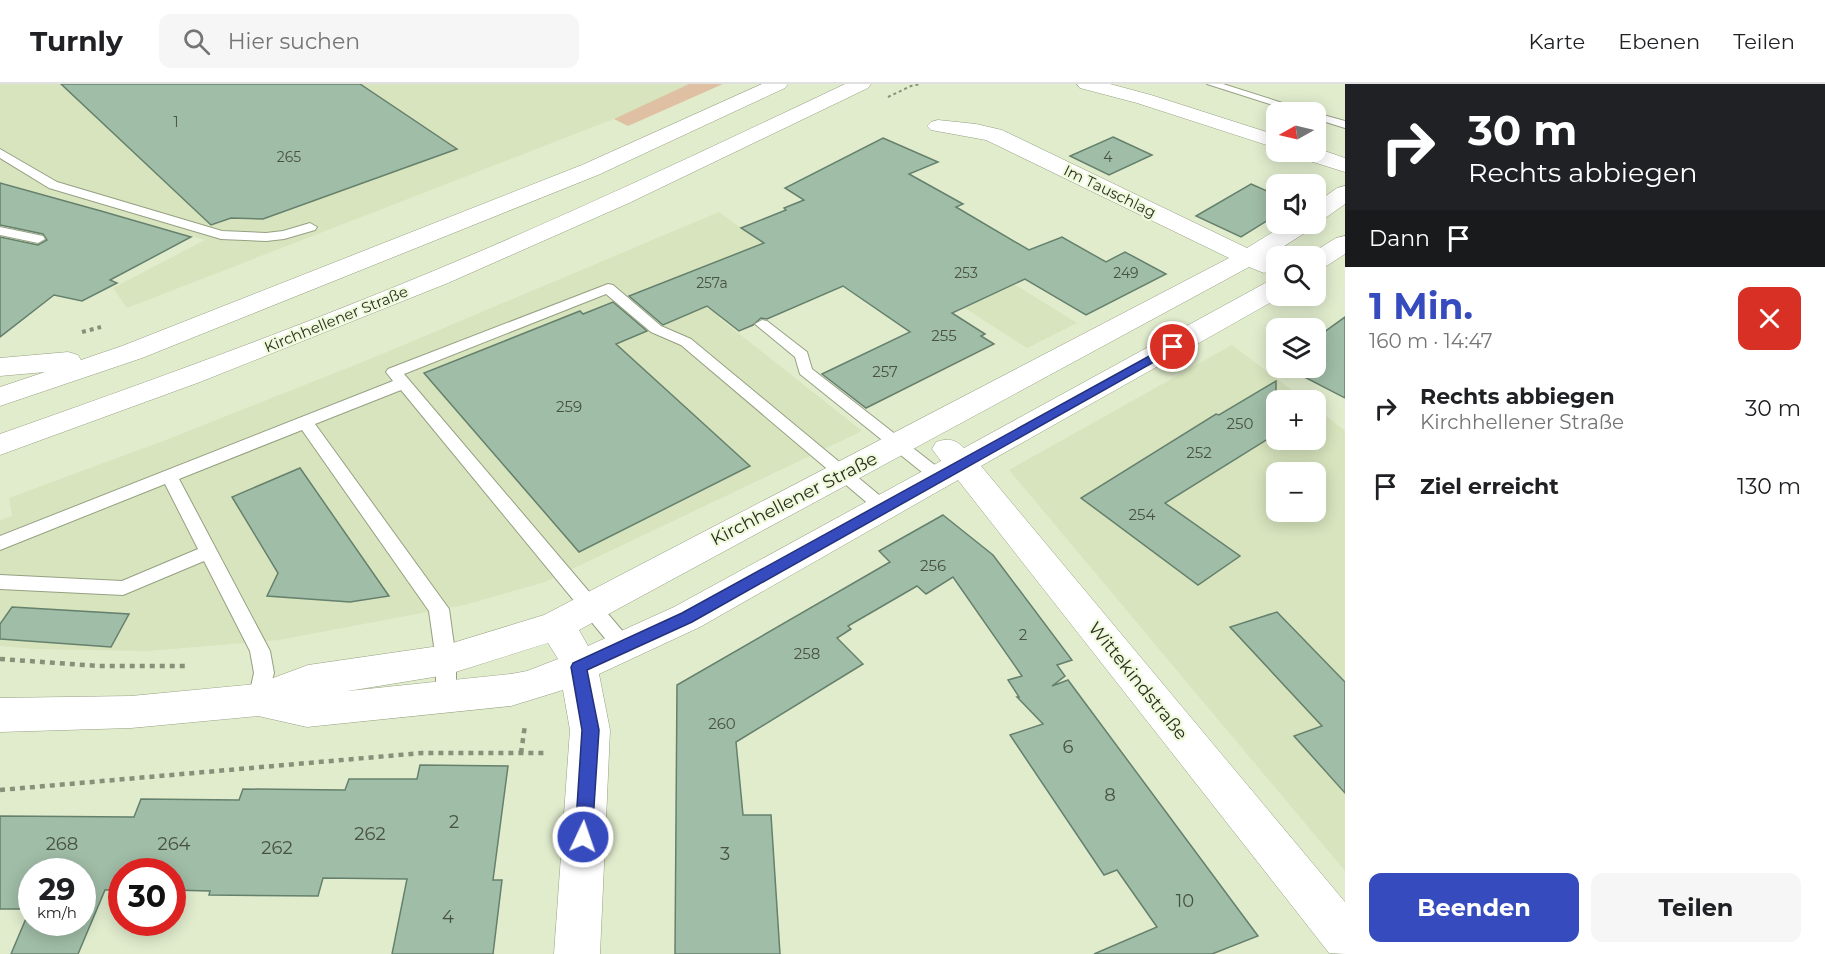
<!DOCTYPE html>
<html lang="de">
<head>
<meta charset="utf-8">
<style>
  :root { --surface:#fff; --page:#f6f6f6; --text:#202124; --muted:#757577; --line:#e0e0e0; --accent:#364bbd }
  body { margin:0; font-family:Montserrat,sans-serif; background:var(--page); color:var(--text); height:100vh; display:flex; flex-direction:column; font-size:22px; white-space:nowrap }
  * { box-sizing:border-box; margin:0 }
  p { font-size:20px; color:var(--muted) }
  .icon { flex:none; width:33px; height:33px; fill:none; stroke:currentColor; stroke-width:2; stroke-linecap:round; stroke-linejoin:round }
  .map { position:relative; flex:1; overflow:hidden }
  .details { display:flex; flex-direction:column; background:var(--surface); width:480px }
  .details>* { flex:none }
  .top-card { background:#202124; color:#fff; overflow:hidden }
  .needle { width:39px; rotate:262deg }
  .buttons { position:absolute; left:1266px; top:18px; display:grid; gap:12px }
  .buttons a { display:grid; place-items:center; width:60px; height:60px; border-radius:12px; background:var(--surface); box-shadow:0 3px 15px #0003; font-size:30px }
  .speed { position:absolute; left:18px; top:774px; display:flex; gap:12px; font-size:30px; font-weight:700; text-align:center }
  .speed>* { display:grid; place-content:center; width:78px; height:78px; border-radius:50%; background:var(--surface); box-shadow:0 3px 15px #0003; line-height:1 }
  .speed small { font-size:15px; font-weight:400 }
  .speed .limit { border:9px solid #d22; background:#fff; color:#111 }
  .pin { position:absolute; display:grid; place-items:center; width:51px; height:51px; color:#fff; margin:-26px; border:3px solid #fff; border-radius:50%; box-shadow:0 2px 6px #0007 }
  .me { position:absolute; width:66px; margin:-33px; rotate:3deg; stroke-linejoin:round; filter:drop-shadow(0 0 4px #0008) }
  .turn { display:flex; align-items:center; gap:21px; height:126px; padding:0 24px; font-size:27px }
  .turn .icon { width:78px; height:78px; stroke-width:2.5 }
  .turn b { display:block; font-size:42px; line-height:51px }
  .then { display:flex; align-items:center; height:57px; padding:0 24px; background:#0003; gap:12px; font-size:22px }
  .round { display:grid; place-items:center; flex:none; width:63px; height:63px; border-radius:12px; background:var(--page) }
  .overview { display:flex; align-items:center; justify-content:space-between; height:102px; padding:0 24px }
  h1 { font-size:36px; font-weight:700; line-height:45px; color:var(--accent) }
  .primary-button { display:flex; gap:12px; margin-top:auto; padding:12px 24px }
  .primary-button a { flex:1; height:69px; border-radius:12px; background:var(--accent); color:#fff; font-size:24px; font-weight:700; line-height:69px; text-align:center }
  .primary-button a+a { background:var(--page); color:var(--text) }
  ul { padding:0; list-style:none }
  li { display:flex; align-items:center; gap:18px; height:78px; padding:0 24px }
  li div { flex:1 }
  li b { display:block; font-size:22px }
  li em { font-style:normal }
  header { display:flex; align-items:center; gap:36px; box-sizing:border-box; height:84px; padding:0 30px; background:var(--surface); border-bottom:2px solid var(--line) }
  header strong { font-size:28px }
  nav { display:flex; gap:33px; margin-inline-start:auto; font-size:21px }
  .search { width:420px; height:54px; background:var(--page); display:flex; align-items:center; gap:15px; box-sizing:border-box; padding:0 21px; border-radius:12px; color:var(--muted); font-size:22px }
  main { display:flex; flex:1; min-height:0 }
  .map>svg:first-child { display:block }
</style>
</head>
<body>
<header>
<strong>Turnly</strong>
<div class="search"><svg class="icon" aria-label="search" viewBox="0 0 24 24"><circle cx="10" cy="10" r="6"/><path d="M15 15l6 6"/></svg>Hier suchen</div>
<nav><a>Karte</a><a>Ebenen</a><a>Teilen</a></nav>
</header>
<main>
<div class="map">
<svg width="1345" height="870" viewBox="0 0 1345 870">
  <rect width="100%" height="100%" fill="#e1eccd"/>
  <g fill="#d7e4bd" fill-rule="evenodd">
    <polygon points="0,0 689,0 629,29 127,224 113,204 205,156 103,127 97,131 38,109 0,98"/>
    <polygon points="876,115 1077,239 1027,264 828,136"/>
    <polygon points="719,128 810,194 718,233 862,347 545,498 464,521 279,556 148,567 34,565 0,562 0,436 12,432 9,414 171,354 375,273"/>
    <path d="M1232,261L1305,316H1276V356H1316V324L1345,347V787L1009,386ZM1276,388H1316V428H1276Z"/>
  </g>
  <polygon fill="#dfc0a3" points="689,0 723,0 628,42 614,35"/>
  <g fill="#a0bda7" stroke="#65806c" stroke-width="1.5" fill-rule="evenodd">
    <polygon points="61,0 360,0 457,65 263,135 231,134 211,141"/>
    <polygon points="1113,53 1152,71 1109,91 1070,72"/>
    <polygon points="883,54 938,78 909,90 963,120 956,123 1029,166 1062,153 1106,178 1125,168 1166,190 1086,231 1025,195 952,229 985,250 981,252 994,260 866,324 822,290 910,248 843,202 767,235 761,234 753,241 739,247 707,222 663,241 629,212 764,159 741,144 786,126 784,124 804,116 785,104"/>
    <polygon points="0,99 101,127 191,153 110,196 117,199 82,217 54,211 0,253 0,153 38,161 47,156 43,150 0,141"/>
    <polygon points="1251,100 1276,111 1276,131 1241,153 1196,132"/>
    <polygon points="613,218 647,247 616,260 750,382 579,468 424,289 580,227 583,230"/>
    <polygon points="1345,233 1345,314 1287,284 1316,284 1316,254"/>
    <polygon points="1276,297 1276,350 1165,419 1240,472 1198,501 1081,414 1216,330 1219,331"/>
    <polygon points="300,384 389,512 350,518 267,512 278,489 232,413"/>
    <polygon points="943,431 993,471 1072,576 1057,581 1065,592 1052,602 1068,596 1258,852 1212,870 1094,870 1157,843 1117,786 1104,791 1010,651 1043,640 1017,613 1019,613 1008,596 1022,592 953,493 926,510 917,502 848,542 851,545 837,554 863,580 736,658 743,731 771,731 780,870 675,870 677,601 890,478 879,467"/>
    <polygon points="12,523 129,530 111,563 0,555 0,540"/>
    <polygon points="1277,528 1345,598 1345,709 1294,652 1322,642 1230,543"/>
    <path d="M420,681L508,682L493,796H502L493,870H392L407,795L323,794L318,812L209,811L210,807L172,806V788H122V806H105L78,870H11L30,825H0V732L134,733L141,715L239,716L243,705L345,706L349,695H417ZM32,788H82V838H32Z"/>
  </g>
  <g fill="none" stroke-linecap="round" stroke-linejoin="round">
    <defs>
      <g id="lane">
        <polygon points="1207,0 1223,0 1311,28 1295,28"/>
        <polygon points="1316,29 1345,37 1345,44 1316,35"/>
        <polygon points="0,65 57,98 222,147 266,149 283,147 310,139 317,143 315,146 284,155 266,157 221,155 49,104 0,74"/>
        <polygon points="0,143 43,152 45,155 38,159 0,151"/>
        <polygon points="608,200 613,201 661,242 691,255 890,420 893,424 890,428 884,430 878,428 681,261 651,248 606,210 404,290 631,557 634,563 631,569 624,571 617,569 401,306 315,340 449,525 456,576 456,614 453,620 446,623 439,620 436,614 436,576 429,527 302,346 179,395 270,567 274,589 265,622 258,625 251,622 248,616 254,589 250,567 204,477 123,511 0,505 0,491 122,497 198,465 165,400 0,466 0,452 393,297 386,288 388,285"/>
        <polygon points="762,236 767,237 807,268 812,285 945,389 948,393 945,397 933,397 800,290 795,273 755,240"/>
      </g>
      <g id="street">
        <path d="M938,36L976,40L1002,46L1247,164L1286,140H1314L1311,145L1267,173L1276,181L1273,186L1264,189L1249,183L579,546L588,562L674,523L941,377L932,365L936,358C948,354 955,355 964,364L1267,198L1276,196V212H1282L981,382L1345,818V870L1329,869L958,396L700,543L599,590L610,646L600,870H554L570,646L563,606L511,622L307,643L258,632L131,644L0,648V614L131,612L257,600L308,581L446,561L544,531L1229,174L986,56L931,46L927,42L931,38ZM548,559L558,575L527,587L511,590L348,607L446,591Z"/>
        <polygon points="1345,102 1345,120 1324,135 1316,137 1316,119 1337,104"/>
        <polygon points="1345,152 1345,170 1325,183 1316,185 1316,172 1307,172 1336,154"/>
      </g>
      <g id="secondary">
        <polygon points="1077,0 1110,0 1151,11 1276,51 1276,64 1137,19 1080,4"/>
        <polygon points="1316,64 1345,74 1345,88 1297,73 1294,68 1316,68"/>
      </g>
      <g id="primary">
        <polygon points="762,0 788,0 785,4 598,91 142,274 0,322 0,303 45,288 0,292 0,274 68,268 78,271 81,276 122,262 582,81"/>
        <path d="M845,0H871L868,4L629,119L448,199L200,298L0,371V350C145,299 289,247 431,188C571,130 708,65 845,0Z"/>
      </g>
    </defs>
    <use href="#lane" stroke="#95a082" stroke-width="2"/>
    <use href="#street" stroke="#95a082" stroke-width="1"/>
    <use href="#secondary" stroke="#95a082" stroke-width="1"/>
    <use href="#primary" stroke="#95a082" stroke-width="1"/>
    <polyline stroke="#88907a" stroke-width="2" stroke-dasharray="3 3" stroke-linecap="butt" points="888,13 911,2 921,0"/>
    <polyline stroke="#88907a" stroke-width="4" stroke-dasharray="4 4" stroke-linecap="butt" points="82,248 101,243"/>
    <g stroke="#88907a" stroke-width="4.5" stroke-dasharray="5 5" stroke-linecap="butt">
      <polyline points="0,575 99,582 186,582"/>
      <polyline points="521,669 525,641"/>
      <polyline points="0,706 422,669 546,669"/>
    </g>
    <use href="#lane" fill="#fff" fill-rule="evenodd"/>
    <use href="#street" fill="#fff" fill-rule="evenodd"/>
    <use href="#secondary" fill="#fff" fill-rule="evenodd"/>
    <use href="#primary" fill="#fff" fill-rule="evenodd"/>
  </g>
  <polygon fill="#364bbd" stroke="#23317b" stroke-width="1.5" points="1173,259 1178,263 1177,265 692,538 587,586 599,646 592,753 590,759 583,761 577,759 575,753 582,646 571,583 573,579 682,529"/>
  <g text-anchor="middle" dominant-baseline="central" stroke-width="4.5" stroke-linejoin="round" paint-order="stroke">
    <g font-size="14" fill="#485244">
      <text x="176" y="38">1</text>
      <text x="289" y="73">265</text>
      <text x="1108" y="73">4</text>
      <text x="966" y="189">253</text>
      <text x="1126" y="189">249</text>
      <text x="712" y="199">257a</text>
    </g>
    <g font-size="15" fill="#2b2f23" stroke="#eefada">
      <text transform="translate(1110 107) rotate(26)">Im Tauschlag</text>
      <text transform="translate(336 235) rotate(-22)">Kirchhellener Straße</text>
    </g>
    <g font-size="15" fill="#485244">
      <text x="944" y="251">255</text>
      <text x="885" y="287">257</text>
      <text x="569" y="322">259</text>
      <text x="1240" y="339">250</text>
      <text x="1199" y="368">252</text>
      <text x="1142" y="430">254</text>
      <text x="933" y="481">256</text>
      <text x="1023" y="550">2</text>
      <text x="807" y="569">258</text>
      <text x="722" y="639">260</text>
    </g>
    <g font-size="18" fill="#2b2f23" stroke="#eefada">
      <text transform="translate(794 415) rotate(-27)">Kirchhellener Straße</text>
      <text transform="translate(1138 597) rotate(51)">Wittekindstraße</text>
    </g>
    <g font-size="18" fill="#485244">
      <text x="1068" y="663">6</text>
      <text x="1110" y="711">8</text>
      <text x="454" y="738">2</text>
      <text x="370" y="750">262</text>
      <text x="62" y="760">268</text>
      <text x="174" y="760">264</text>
      <text x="277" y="764">262</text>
      <text x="725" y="770">3</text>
      <text x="1185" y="817">10</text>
      <text x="448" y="833">4</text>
    </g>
  </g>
</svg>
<div class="buttons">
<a><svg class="needle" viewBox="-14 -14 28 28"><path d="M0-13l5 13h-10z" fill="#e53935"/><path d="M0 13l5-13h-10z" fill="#757577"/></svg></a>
<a><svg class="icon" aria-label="sound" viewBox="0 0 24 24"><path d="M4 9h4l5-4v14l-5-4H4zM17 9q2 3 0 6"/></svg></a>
<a><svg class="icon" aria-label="search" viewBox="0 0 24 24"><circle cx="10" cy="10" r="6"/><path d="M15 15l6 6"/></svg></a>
<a><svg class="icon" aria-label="layers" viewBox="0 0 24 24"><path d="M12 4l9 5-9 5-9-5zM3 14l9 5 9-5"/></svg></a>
<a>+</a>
<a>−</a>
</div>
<div class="speed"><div>29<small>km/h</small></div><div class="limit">30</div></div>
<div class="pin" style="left:1173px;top:263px;background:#d93025"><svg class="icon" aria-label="arrive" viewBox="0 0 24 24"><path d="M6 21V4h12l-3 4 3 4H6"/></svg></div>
<svg class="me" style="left:583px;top:753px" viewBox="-20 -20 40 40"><circle r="17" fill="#364bbd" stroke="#fff" stroke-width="3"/><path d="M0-11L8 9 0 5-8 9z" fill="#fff"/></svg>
</div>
<section class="details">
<div class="top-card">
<div class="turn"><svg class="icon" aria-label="right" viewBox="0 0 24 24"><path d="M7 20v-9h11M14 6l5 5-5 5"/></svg><div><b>30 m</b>Rechts abbiegen</div></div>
<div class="then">Dann<svg class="icon" aria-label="arrive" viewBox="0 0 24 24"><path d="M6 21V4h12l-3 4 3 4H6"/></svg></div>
</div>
<div class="overview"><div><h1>1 Min.</h1><p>160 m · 14:47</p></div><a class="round" style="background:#d93025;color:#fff"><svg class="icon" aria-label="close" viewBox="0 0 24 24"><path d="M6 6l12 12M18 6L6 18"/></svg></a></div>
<ul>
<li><svg class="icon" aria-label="right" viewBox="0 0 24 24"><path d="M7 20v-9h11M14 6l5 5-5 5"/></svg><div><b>Rechts abbiegen</b><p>Kirchhellener Straße</p></div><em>30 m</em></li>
<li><svg class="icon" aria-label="arrive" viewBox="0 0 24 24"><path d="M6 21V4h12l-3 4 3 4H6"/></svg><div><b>Ziel erreicht</b></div><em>130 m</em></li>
</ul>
<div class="primary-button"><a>Beenden</a><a>Teilen</a></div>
</section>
</main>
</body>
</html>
